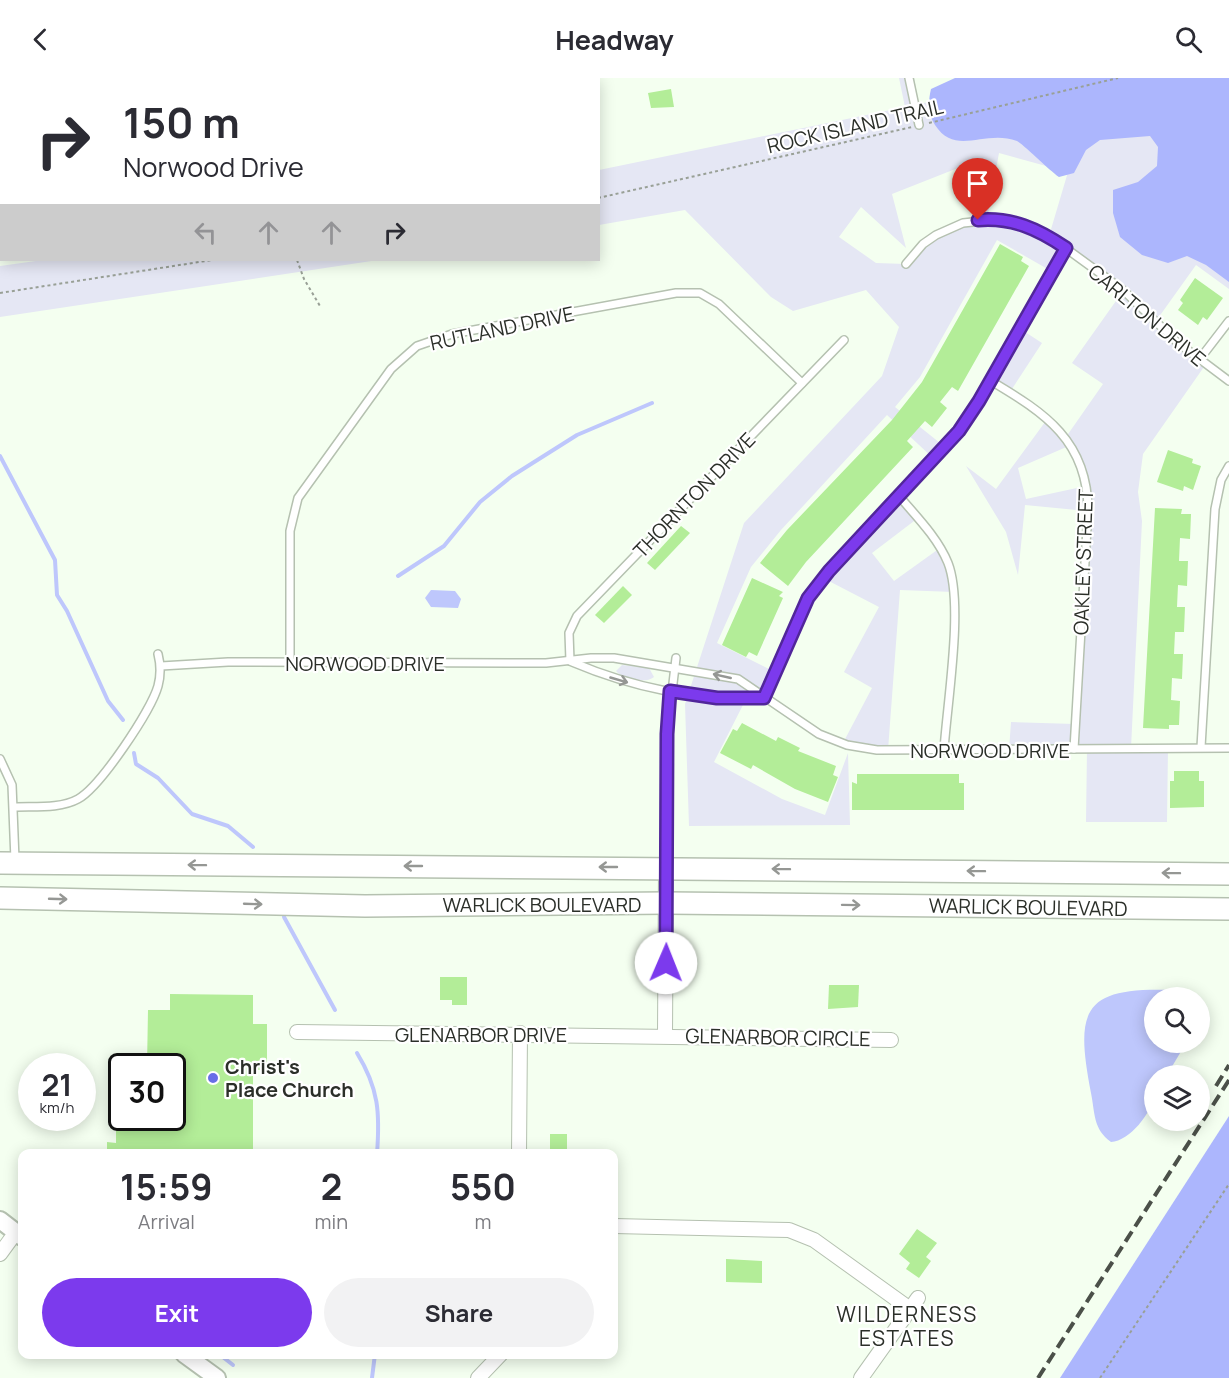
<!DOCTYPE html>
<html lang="en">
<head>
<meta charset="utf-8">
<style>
  :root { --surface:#fff; --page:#f2f2f3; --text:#2b2b33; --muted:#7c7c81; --accent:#7c3aed }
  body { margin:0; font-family:Manrope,sans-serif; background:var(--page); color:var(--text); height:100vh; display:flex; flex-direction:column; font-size:22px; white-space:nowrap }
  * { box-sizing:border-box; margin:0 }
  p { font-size:20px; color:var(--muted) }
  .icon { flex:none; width:33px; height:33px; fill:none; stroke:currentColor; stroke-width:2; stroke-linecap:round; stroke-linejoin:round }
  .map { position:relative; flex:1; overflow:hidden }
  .sheet { position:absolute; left:18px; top:1071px; width:600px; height:210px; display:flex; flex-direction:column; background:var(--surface); border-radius:12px; box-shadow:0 3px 15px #0003 }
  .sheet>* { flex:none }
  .banner { position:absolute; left:0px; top:0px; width:600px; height:183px; box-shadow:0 3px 15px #0003; background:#fff; color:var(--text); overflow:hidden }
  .tools { position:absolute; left:1144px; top:909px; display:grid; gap:12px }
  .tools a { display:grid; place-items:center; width:66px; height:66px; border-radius:50%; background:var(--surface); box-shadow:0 3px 15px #0003; font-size:30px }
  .speed { position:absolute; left:18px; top:975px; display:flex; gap:12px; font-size:30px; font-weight:700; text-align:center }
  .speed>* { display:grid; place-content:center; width:78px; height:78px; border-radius:50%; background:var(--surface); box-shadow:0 3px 15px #0003; line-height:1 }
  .speed small { font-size:15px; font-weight:400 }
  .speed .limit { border:3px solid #111; border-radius:9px; background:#fff; color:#111 }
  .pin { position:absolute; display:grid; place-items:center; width:51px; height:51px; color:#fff; margin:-62px -26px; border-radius:50% 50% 50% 0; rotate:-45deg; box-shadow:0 0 6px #0007 }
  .pin .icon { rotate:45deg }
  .me { position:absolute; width:66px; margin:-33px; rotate:1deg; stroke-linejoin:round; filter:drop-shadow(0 0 4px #0008) }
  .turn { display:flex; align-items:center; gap:21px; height:126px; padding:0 24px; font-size:27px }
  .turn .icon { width:78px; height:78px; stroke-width:2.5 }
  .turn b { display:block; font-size:42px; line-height:51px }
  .lanes { display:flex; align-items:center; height:57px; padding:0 24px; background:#0003; justify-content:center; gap:30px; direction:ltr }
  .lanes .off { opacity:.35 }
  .eta { display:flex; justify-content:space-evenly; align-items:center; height:102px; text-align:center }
  .eta b { font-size:36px; font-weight:700; line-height:42px }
  .action { display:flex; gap:12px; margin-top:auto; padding:12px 24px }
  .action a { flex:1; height:69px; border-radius:36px; background:var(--accent); color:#fff; font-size:24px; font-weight:700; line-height:69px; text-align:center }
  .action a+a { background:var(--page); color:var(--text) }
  header { display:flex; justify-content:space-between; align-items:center; height:78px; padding:0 24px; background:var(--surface); font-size:27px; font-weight:700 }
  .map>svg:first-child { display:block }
</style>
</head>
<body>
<header><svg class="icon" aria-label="back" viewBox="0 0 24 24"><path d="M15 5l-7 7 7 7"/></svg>Headway<svg class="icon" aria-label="search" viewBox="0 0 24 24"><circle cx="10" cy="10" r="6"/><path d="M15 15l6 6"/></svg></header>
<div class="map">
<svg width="1229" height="1300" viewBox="0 0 1229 1300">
  <rect width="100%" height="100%" fill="#f4fff0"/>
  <g fill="#e5e7f4" fill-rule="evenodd">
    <path d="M899,0H914L919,26L1019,5L1229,0V211L1196,187L1156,243L1206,286L1143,376L1138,414L1142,443L1131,670H1168L1167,744H1086L1087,671L1009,672L1011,644L1075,646L1087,433L1025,427L1018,497L1006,454L966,388L996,411L1048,340L1066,359L1103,306L1072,285L1123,213L1066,170L1051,193L997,162L920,299L895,329L945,369L934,381L887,337L781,452L751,489L717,565L775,594L764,620L746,621L714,684L782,721L825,737L848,675L850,747L689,748L685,626L744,445L882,298L899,249L866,212L793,233L771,219L685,132L599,147V92L905,29ZM999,75L1068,94L1049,158L1035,151L987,141ZM963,88L975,143L923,166L906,186L876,185L839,159L861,129L906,170L892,116ZM1071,367L1086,408L1026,421L1018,390Z"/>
    <polygon points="43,182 378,182 0,239 0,188"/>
    <polygon points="1019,250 1042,265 1010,314 991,303"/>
    <polygon points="899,418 918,440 872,475 894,503 940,470 954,514 900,512 888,672 843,665 872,610 844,594 879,529 823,500"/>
    <path d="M622,587L649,590L654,599C646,606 623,602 616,593Z"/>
  </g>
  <g fill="#acb6fd">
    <path d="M955,0H1229V204L1206,187L1187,178L1168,185L1142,177L1120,159L1113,135V112L1138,104L1157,88L1158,69L1150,58L1100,62L1086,72L1074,95L1059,99C1050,93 1022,65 1017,63C984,51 956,79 935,47C928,36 928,24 931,11Z"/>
    <polygon points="1229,1038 1229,1300 1060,1300"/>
  </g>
  <g fill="#bec7fc">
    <polygon points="431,512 455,513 461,521 458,530 431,529 425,520"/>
    <path d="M1172,912L1183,919L1155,920V964L1186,965L1167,997L1155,998C1155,1004 1156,1011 1155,1017C1151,1035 1130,1063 1111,1064C1093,1051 1095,1035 1091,1015C1075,932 1082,909 1172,912Z"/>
  </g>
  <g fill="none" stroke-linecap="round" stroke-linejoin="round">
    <g stroke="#bec7fc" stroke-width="4">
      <polyline points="0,378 55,482 57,517 67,533 108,623 123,642"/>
      <polyline points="398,498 444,468 480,424 512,398 577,357 652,325"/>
      <polyline points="134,675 136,686 158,700 192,736 228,748 253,769"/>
      <polyline points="284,839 335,932"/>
      <path d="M357,975C379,1011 380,1035 377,1076"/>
      <polyline points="219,1276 233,1287"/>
      <polyline points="372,1300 375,1276"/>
    </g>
  </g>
  <g fill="#b3ed98">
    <polygon points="671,11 674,29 651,30 648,15"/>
    <polygon points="1000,166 1023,179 1021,183 1029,188 958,313 952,309 940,324 947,330 932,349 925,343 907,363 913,369 806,484 788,508 760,485 787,452 892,342 922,304"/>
    <polygon points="1195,200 1223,220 1207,242 1203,239 1198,247 1178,232 1183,225 1180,222"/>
    <polygon points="1168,372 1193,381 1192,385 1201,388 1193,412 1184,408 1183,413 1157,404"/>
    <polygon points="1155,430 1182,431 1181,436 1191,436 1190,461 1180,460 1179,483 1188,483 1187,508 1178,507 1177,529 1185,529 1184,554 1175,554 1174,576 1183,576 1182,601 1172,600 1171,622 1180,623 1179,647 1169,647 1169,651 1143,650"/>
    <polygon points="681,448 690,455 655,492 647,485"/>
    <polygon points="752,500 783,514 779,518 783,520 757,578 749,574 746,579 722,567"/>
    <polygon points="623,508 632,517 604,545 595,537"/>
    <polygon points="742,645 776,663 778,659 800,670 798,673 836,688 833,697 838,699 828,724 795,711 753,687 751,691 720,675 733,651 737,653"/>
    <polygon points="1174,693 1199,693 1199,703 1204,703 1204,729 1170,730 1170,703 1174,703"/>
    <polygon points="857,696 959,696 959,705 964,705 964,732 852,732 852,704 857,706"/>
    <polygon points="440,899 467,899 467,927 452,927 452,922 440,922"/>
    <polygon points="829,907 859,907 858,929 828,931"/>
    <polygon points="170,916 253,917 253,946 267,946 267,992 253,992 253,1076 107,1076 107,1064 116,1065 116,1040 172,1040 172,988 147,988 148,932 170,932"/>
    <polygon points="122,1008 122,1039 111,1039 111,1019"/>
    <rect x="550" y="1056" width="17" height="20"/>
    <polygon points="917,1151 937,1165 926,1179 931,1183 919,1200 906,1191 910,1185 899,1176"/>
    <polygon points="726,1181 762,1183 762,1205 726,1204"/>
  </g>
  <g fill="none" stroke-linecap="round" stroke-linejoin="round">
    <defs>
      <g id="service">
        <polyline points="909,0 919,47"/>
        <polyline points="906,186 923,166 936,157 963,145 992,142 1023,146 1049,158 1123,212 1177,264 1229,303"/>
        <polyline points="1199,282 1229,243"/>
        <path d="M991,303C1045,335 1088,363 1088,433L1074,671"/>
        <path d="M899,418C916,438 938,460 948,485C964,526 947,625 944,672"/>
        <polyline points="570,583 569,555 577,538 844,262"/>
        <path d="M572,584C631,609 699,624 764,620"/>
        <polyline points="290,585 290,453 298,420 391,291 417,268 452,256 676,215 700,215 719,226 802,305"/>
        <polyline points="161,588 228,584 546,585 591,580 614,580 738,601 819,656 847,667 877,672 1229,670"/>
        <polyline points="764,620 808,520 829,493 959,353 979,323 1066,170"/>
        <polyline points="1201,669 1215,431 1221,402 1229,388"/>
        <polyline points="0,681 12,707 15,782"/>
        <path d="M14,729C34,728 60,731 78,721C100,709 151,633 158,608C161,597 161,588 158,576"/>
        <polyline points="666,787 667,656 676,580"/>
      </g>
      <g id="minor">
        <polyline points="62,0 62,2"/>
        <polyline points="408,0 408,2"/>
        <polyline points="550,2 557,0"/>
        <polyline points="0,97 2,97"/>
        <polyline points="297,954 891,962"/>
        <polyline points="665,957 666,790"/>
        <polyline points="519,1076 520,955"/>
        <polyline points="614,1148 789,1152 814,1162 910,1231"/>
        <polyline points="0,1176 16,1154"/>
        <polyline points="478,1300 501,1276"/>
        <polyline points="861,1300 918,1220"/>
      </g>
      <g id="tertiary">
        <polyline points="0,1142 22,1159"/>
        <polyline points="184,1276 217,1300"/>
      </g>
      <g id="primary">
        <polyline points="0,785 1229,796"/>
        <polyline points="0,820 365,828 667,825 1229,831"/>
      </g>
    </defs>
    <use href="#service" stroke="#b5c1b0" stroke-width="10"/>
    <use href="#minor" stroke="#b5c1b0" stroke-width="16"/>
    <use href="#tertiary" stroke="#b5c1b0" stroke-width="20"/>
    <use href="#primary" stroke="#b5c1b0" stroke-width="24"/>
    <g stroke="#99a096" stroke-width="2" stroke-dasharray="3 3" stroke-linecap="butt">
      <polyline points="929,45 1118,0"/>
      <polyline points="598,120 912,49"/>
      <polyline points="297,182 304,201 320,228"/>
      <polyline points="0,215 212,182"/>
      <polyline points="1100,1300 1229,1106"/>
    </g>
    <use href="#service" stroke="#fff" stroke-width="7"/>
    <use href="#minor" stroke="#fff" stroke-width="14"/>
    <use href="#tertiary" stroke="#fff" stroke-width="16"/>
    <use href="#primary" stroke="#fff" stroke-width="21"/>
    <g stroke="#4b5049" stroke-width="4" stroke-dasharray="12 6" stroke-linecap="butt">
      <polyline points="1216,1008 1229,987"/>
      <polyline points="1038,1300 1229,1002"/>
    </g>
  </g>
  <defs><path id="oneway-shaft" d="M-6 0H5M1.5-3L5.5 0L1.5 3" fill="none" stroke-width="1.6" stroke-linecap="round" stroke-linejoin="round" transform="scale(1.5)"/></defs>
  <g stroke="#959794">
    <use href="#oneway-shaft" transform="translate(722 598) rotate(-167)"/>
    <use href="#oneway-shaft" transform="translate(619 602) rotate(16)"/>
    <use href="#oneway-shaft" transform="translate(197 787) rotate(-179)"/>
    <use href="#oneway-shaft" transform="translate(413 788) rotate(-180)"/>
    <use href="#oneway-shaft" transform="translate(608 789) rotate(-180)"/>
    <use href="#oneway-shaft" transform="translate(781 791) rotate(-179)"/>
    <use href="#oneway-shaft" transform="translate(976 793) rotate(-179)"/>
    <use href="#oneway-shaft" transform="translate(1171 795) rotate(-179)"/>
    <use href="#oneway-shaft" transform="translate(58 821) rotate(2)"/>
    <use href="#oneway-shaft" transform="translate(253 826) rotate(2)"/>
    <use href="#oneway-shaft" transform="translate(851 827) rotate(1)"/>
  </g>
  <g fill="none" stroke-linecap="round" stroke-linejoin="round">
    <defs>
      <path id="route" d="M666,885L667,656L670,613L717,620H764L808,520L829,493L959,353L979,323L1066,170C1038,151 1012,139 978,142"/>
    </defs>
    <use href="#route" stroke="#51269a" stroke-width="15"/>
    <use href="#route" stroke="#7c3aed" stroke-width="10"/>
  </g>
  <circle fill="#686ee7" stroke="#fff" stroke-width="2" cx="213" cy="1000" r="6"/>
  <g text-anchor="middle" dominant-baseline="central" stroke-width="4.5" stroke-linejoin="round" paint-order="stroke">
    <g font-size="20" fill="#2b2f29" stroke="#fff">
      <text transform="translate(855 48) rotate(-13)">ROCK ISLAND TRAIL</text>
      <text transform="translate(1147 237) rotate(40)">CARLTON DRIVE</text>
      <text transform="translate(502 250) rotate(-12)">RUTLAND DRIVE</text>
      <text transform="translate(694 417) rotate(-46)">THORNTON DRIVE</text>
      <text transform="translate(1083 484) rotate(-88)">OAKLEY STREET</text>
      <text x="365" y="585">NORWOOD DRIVE</text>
      <text x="990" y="672">NORWOOD DRIVE</text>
      <text x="542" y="826">WARLICK BOULEVARD</text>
      <text transform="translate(1028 829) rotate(1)">WARLICK BOULEVARD</text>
      <text x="481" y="956">GLENARBOR DRIVE</text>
      <text transform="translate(778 959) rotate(1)">GLENARBOR CIRCLE</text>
    </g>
    <g font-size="20" font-weight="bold" fill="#2b2f29" stroke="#fff" text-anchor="start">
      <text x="225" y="988">Christ's<tspan x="225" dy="23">Place Church</tspan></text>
    </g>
    <g font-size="21" letter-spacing="1.5" fill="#2b2f29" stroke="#fff">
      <text x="907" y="1236">WILDERNESS<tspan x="907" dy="24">ESTATES</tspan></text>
    </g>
  </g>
</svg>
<div class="tools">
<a><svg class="icon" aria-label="search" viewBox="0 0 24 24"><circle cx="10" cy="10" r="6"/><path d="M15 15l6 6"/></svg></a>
<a><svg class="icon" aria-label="layers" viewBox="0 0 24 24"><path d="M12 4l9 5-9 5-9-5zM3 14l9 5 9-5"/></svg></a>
</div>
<div class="speed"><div>21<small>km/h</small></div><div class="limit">30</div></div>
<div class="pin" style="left:978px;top:142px;background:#d93025"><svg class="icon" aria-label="arrive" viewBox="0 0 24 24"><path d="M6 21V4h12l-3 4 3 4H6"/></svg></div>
<svg class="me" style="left:666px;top:885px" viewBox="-20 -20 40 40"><circle r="19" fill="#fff"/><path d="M0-13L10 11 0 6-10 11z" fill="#7c3aed"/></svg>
<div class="banner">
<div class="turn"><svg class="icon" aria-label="right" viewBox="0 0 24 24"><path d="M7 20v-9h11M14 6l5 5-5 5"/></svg><div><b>150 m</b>Norwood Drive</div></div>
<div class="lanes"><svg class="icon off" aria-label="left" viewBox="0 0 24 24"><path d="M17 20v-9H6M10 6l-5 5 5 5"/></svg><svg class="icon off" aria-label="ahead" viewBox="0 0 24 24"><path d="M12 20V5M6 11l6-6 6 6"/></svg><svg class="icon off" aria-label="ahead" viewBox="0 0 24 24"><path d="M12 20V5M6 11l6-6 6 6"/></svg><svg class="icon" aria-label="right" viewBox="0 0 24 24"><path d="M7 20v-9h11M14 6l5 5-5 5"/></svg></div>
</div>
<section class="sheet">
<div class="eta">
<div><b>15:59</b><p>Arrival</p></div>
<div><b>2</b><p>min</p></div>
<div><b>550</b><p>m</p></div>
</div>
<div class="action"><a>Exit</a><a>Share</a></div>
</section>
</div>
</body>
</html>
